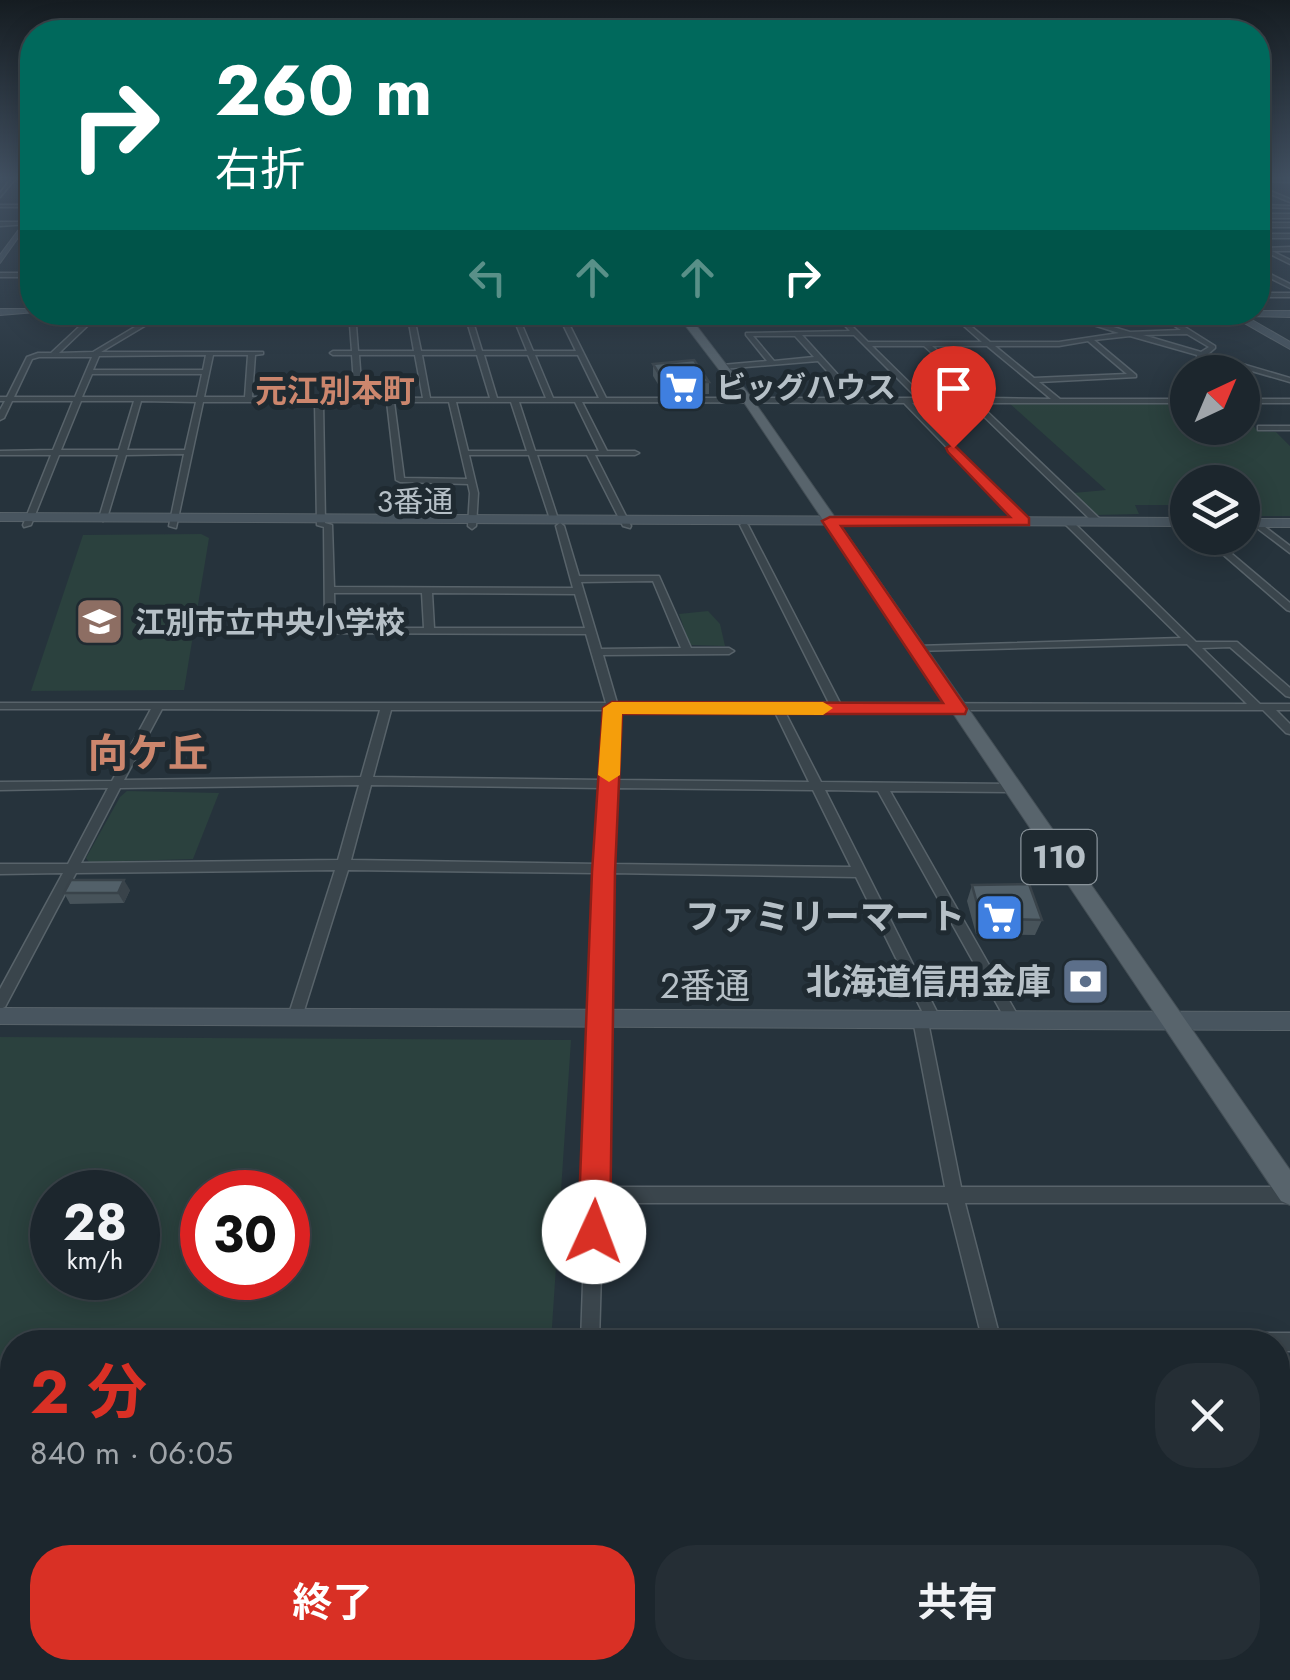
<!DOCTYPE html>
<html lang="ja">
<head>
<meta charset="utf-8">
<style>
  :root { --surface:#1c262d; --page:#252e35; --text:#f1f3f6; --muted:#a0a5aa; --line:#3a4349; --accent:#d93025 }
  body { margin:0; font-family:Jost,"Noto Sans JP",sans-serif; background:var(--page); color:var(--text); height:100vh; display:flex; flex-direction:column; font-size:38px; white-space:nowrap }
  * { box-sizing:border-box; margin:0 }
  p { font-size:32px; color:var(--muted) }
  .icon { flex:none; width:55px; height:55px; fill:none; stroke:currentColor; stroke-width:2; stroke-linecap:round; stroke-linejoin:round }
  .map { position:relative; flex:1; overflow:hidden }
  .side { position:absolute; left:0px; top:1330px; width:1290px; height:350px; display:flex; flex-direction:column; background:var(--surface); border-radius:40px 40px 0 0; box-shadow:0 5px 25px #0003,0 0 0 2px var(--line) }
  .side>* { flex:none }
  .banner { position:absolute; left:20px; top:20px; width:1250px; height:305px; border-radius:40px; box-shadow:0 5px 25px #0003,0 0 0 2px var(--line); background:#00695c; color:#fff; overflow:hidden }
  .needle { width:65px; rotate:44deg }
  .fabs { position:absolute; left:1170px; top:355px; display:grid; gap:20px }
  .fabs a { display:grid; place-items:center; width:90px; height:90px; border-radius:50%; background:var(--surface); box-shadow:0 5px 25px #0003,0 0 0 2px var(--line); font-size:50px }
  .speed { position:absolute; left:30px; top:1170px; display:flex; gap:20px; font-size:50px; font-weight:700; text-align:center }
  .speed>* { display:grid; place-content:center; width:130px; height:130px; border-radius:50%; background:var(--surface); box-shadow:0 5px 25px #0003,0 0 0 2px var(--line); line-height:1 }
  .speed small { font-size:25px; font-weight:400 }
  .speed .limit { border:15px solid #d22; background:#fff; color:#111 }
  .pin { position:absolute; display:grid; place-items:center; width:85px; height:85px; color:#fff; margin:-102px -42px; border-radius:50% 50% 50% 0; rotate:-45deg; box-shadow:0 0 10px #0007 }
  .pin .icon { rotate:45deg }
  .me { position:absolute; width:110px; margin:-55px; rotate:2deg; stroke-linejoin:round; filter:drop-shadow(0 0 8px #0008) }
  .turn { display:flex; align-items:center; gap:35px; height:210px; padding:0 30px; font-size:45px }
  .turn .icon { width:130px; height:130px; stroke-width:2.5 }
  .turn b { display:block; font-size:70px; line-height:85px }
  .lanes { display:flex; align-items:center; height:95px; padding:0 30px; background:#0003; justify-content:center; gap:50px; direction:ltr }
  .lanes .off { opacity:.35 }
  .round { display:grid; place-items:center; flex:none; width:105px; height:105px; border-radius:40px; background:var(--page) }
  .head { display:flex; align-items:center; justify-content:space-between; height:170px; padding:0 30px }
  h1 { font-size:60px; font-weight:700; line-height:75px; color:var(--accent) }
  .action { display:flex; gap:20px; margin-top:auto; padding:20px 30px }
  .action a { flex:1; height:115px; border-radius:40px; background:var(--accent); color:#fff; font-size:40px; font-weight:700; line-height:115px; text-align:center }
  .action a+a { background:var(--page); color:var(--text) }
  .map>svg:first-child { display:block }
</style>
</head>
<body>
<div class="map">
<svg width="1290" height="1680" viewBox="0 0 1290 1680">
  <rect width="100%" height="100%" fill="#26333c"/>
  <g fill="#2b413e" fill-rule="evenodd">
    <polygon points="1008,402 1187,403 1188,428 1242,428 1243,409 1257,431 1276,432 1290,446 1290,516 1243,516 1242,482 1188,482 1187,505 1135,505 1139,514 1096,515 1073,493 1106,490"/>
    <polygon points="201,534 209,538 184,690 31,691 83,535"/>
    <polygon points="708,611 720,624 725,646 690,645 679,614"/>
    <polygon points="127,791 219,793 193,859 89,862 86,858 120,797"/>
    <path d="M0,1037L571,1040L551,1342H12V1442H0ZM138,1192V1278H52V1192ZM288,1192V1278H202V1192Z"/>
  </g>
  <g fill="none" stroke-linecap="round" stroke-linejoin="round">
    <defs>
      <g id="street">
        <polygon points="12,178 16,178 0,197 0,193"/>
        <polygon points="1258,179 1290,180 1290,182 1258,181"/>
        <polygon points="1258,186 1290,199 1290,202 1258,189"/>
        <rect x="0" y="205" width="32" height="2"/>
        <polygon points="1260,205 1290,206 1290,208 1262,207"/>
        <rect x="1258" y="214" width="32" height="4"/>
        <polygon points="0,222 25,222 28,224 0,226"/>
        <rect x="1258" y="223" width="32" height="4"/>
        <rect x="1258" y="234" width="32" height="4"/>
        <polygon points="1258,244 1266,248 1290,247 1290,251 1272,251 1290,260 1290,264 1258,248"/>
        <polygon points="1258,268 1290,284 1290,288 1258,272"/>
        <rect x="0" y="273" width="32" height="4"/>
        <rect x="1258" y="293" width="32" height="4"/>
        <path d="M95,312H102L59,353L93,352L160,312H168L101,352H263V354L255,355L252,397H355L352,355H333L330,353L333,351H352L349,312H355L358,351H414L407,312H413L421,351H476L464,312H470L482,351H527L511,312L517,313L533,351H576L557,312H563L606,398H851L818,361L722,369L719,367L722,365L767,361L746,335V333L850,331L832,312H838L868,342H982L948,312H954L990,342H1059L1119,333L1052,312H1063L1130,332L1181,330L1154,313L1161,312L1215,346V348L1208,354L1290,378V382L1203,357L1197,358V355L1130,336L1094,340L1136,375V377L1039,382L1060,399H1188V403H978L1101,520V524H1095L970,403H912L1027,520V524H1021L904,403L582,402L607,451H635L639,453L635,455H595L631,526L630,528L623,526L587,455H537L558,519L554,522L550,519L529,455H469L478,493L476,526L472,529L468,526L470,493L468,484L400,482L396,480L387,402H323L325,523L332,525L334,587L573,588L556,526L560,523L564,526L579,576H659L691,648H729L734,651L729,654L603,655L617,703H829L740,525L744,522L748,525L840,703L1247,704L1187,644L913,651V647L917,646L1181,638L1065,524V520H1071L1196,642H1237L1290,688V697L1286,696L1230,647L1202,648L1260,704H1290V710H1276L1290,724V734L1286,733L1263,710H842L837,712L832,710H784L821,782L1011,784L1017,788L1011,792L890,791L1018,1016L1020,1020L1018,1024L1013,1026L1008,1024L878,791L825,790L941,1020L939,1024L934,1026L928,1022L961,1187H1290V1203H965L1001,1342H983L948,1203H603L599,1342H581L597,873L348,870L302,1017L300,1021L295,1023L290,1021L288,1017L335,870L76,873L5,1007L0,1009V989L63,873L0,874V864H68L108,788L0,790V782L112,781L151,709H0V703H606L586,634L299,633L298,631L303,628H325L324,527L317,525L315,402H203L176,528L169,526L184,454L126,455L107,518L103,521L99,518L118,455H59L31,525L24,527L23,525L51,455H0V451L53,450L73,401H12L4,418L0,420V410L5,401H0V397H7L27,357L38,353H51ZM1187,334L1209,347L1201,352L1143,335ZM802,335H854L917,398H859ZM753,336H795L814,357L774,361ZM1088,341L1127,374L1034,378L995,346H1059ZM872,346H924L982,398H925ZM932,346H987L1051,399L991,398ZM206,355L203,370H93L99,356ZM213,355H248L245,397H204ZM359,355H415L423,398L362,397ZM422,355H477L490,398H430ZM484,355H528L546,398H497ZM535,355H578L599,398H553ZM39,357H92L75,397H14L32,359ZM92,374H202L197,397H82ZM81,401H134L119,450H61ZM141,401L196,402L185,450H127ZM394,402H449L467,479L404,478ZM456,402H511L527,451H468ZM519,402H575L599,451H535ZM653,581L681,648L601,649L581,582ZM334,593H422L424,628H335ZM432,593L575,594L585,628H434ZM162,709L380,710L361,777L124,780ZM391,710H607L603,780L373,777ZM618,710H774L809,782L615,780ZM359,785L338,860L81,863L120,788ZM371,785L603,788L598,864L351,860ZM615,788L813,790L851,867L611,864ZM610,873L856,877L924,1015L920,1014L915,1016L913,1020L945,1187H603Z"/>
        <rect x="1242" y="399" width="48" height="4"/>
        <rect x="1258" y="426" width="32" height="4"/>
        <polygon points="1256,520 1290,546 1290,553 1253,525 1253,521"/>
        <polygon points="1204,538 1213,538 1290,603 1290,611 1287,610"/>
        <polygon points="1195,1333 1290,1333 1290,1351 1278,1351 1278,1342 1186,1342 1188,1335"/>
        <polygon points="303,1668 325,1668 323,1680 301,1680"/>
        <polygon points="569,1668 591,1668 590,1680 568,1680"/>
        <polygon points="1048,1668 1070,1668 1073,1680 1051,1680"/>
      </g>
      <g id="secondary">
        <polygon points="32,212 32,218 0,263 0,255"/>
        <polygon points="0,309 32,309 36,312 0,315"/>
        <polygon points="1290,311 1290,317 1245,316 1290,342 1290,349 1232,316 483,312"/>
        <polygon points="0,513 1188,518 1188,526 0,521"/>
        <rect x="1242" y="519" width="48" height="8"/>
        <polygon points="0,1008 1290,1012 1290,1030 0,1024"/>
        <polygon points="1290,1603 1290,1633 1278,1634 1278,1604"/>
        <rect x="0" y="1631" width="12" height="30"/>
      </g>
      <polygon id="primary" points="675,312 686,312 751,397 1290,1170 1290,1205 1281,1201 743,401"/>
    </defs>
    <use href="#street" stroke="#58636a" stroke-width="3"/>
    <use href="#secondary" stroke="#58636a" stroke-width="2"/>
    <use href="#primary" stroke="#434e55" stroke-width="2"/>
    <use href="#street" fill="#3a454c" fill-rule="evenodd"/>
    <use href="#secondary" fill="#48555f" fill-rule="evenodd"/>
    <use href="#primary" fill="#58646c" fill-rule="evenodd"/>
  </g>
  <g fill="#47535a">
    <polygon points="653,364 709,382 709,394 664,394 653,376"/>
    <polygon points="972,885 1042,920 1035,935 976,934 967,901"/>
    <polygon points="130,890 124,903 70,904 64,893"/>
  </g>
  <polygon fill="#39434a" points="124,880 130,890 124,903 118,893"/>
  <g fill="#526069" stroke="#39434a" stroke-width="2.5">
    <polygon points="694,360 709,382 664,382 653,364"/>
    <polygon points="71,880 124,880 118,893 64,893"/>
    <polygon points="1029,884 1042,920 981,918 972,885"/>
  </g>
  <linearGradient id="sky" x2="0" y2="1"><stop stop-color="#151c21"/><stop offset="0.43" stop-color="#415061"/><stop offset="1" stop-color="#415061" stop-opacity="0"/></linearGradient>
  <rect width="1290" height="413" fill="url(#sky)"/>
  <polygon fill="#d93025" stroke="#8d1f18" stroke-width="2.5" points="953,444 1029,518 1029,525 841,526 967,709 965,714 622,714 615,872 610,1232 605,1242 594,1247 583,1242 578,1232 592,872 603,708 612,702 943,703 822,521 830,517 1010,517 948,452 946,448"/>
  <polygon fill="#f59e0b" points="612,702 823,702 833,708 823,715 622,714 620,775 609,782 598,775 603,708"/>
  <defs>
    <symbol id="supermarket-square" viewBox="-11 -11 22 22"><rect x="-9" y="-9" width="18" height="18" rx="4" fill="#3f7fe0" stroke="#1f2a31"/><path d="M-6-5.5h2.5l.6 2H6L4.5 2H-2.5L-4.4-4H-6ZM-1.5 3.2a1.3 1.3 0 1 0 .1 0ZM3 3.2a1.3 1.3 0 1 0 .1 0Z" fill="#fff"/></symbol>
    <symbol id="school-square" viewBox="-11 -11 22 22"><rect x="-9" y="-9" width="18" height="18" rx="4" fill="#8d6e63" stroke="#1f2a31"/><path d="M0-5L7-2L0 1L-7-2ZM-4 1L0 2.5L4 1V4Q0 6-4 4Z" fill="#fff"/></symbol>
    <symbol id="bank-square" viewBox="-11 -11 22 22"><rect x="-9" y="-9" width="18" height="18" rx="4" fill="#5c6f8a" stroke="#1f2a31"/><path d="M-6-4H6V4H-6ZM0-2.3a2.3 2.3 0 1 0 0 4.6a2.3 2.3 0 1 0 0-4.6Z" fill="#fff"/></symbol>
  </defs>
  <g fill-rule="evenodd">
    <use href="#supermarket-square" x="654" y="360" width="55" height="55"/>
    <use href="#school-square" x="72" y="594" width="55" height="55"/>
    <use href="#supermarket-square" x="972" y="890" width="55" height="55"/>
    <use href="#bank-square" x="1058" y="954" width="55" height="55"/>
  </g>
  <g text-anchor="middle" dominant-baseline="central" stroke-width="10" stroke-linejoin="round" paint-order="stroke">
    <g font-size="30" font-weight="bold" fill="#b6c0c7" stroke="#1f2a31" text-anchor="start">
      <text x="716" y="387">ビッグハウス</text>
      <text x="135" y="622">江別市立中央小学校</text>
    </g>
    <g font-size="30" fill="#b6c0c7" stroke="#1f2a31">
      <text x="415" y="501">3番通</text>
    </g>
    <g font-size="32" font-weight="bold" fill="#cc866d" stroke="#1f2a31">
      <text x="335" y="391">元江別本町</text>
    </g>
    <rect fill="#1f2a31" stroke="#89939a" stroke-width="2.5" x="1021.5" y="830" width="75" height="54" rx="8"/>
    <g font-size="32" font-weight="bold" fill="#b6c0c7">
      <text x="1059" y="857">110</text>
    </g>
    <g font-size="35" font-weight="bold" fill="#b6c0c7" stroke="#1f2a31" text-anchor="end">
      <text x="965" y="917">ファミリーマート</text>
      <text x="1051" y="982">北海道信用金庫</text>
    </g>
    <g font-size="35" fill="#b6c0c7" stroke="#1f2a31">
      <text x="705" y="986">2番通</text>
    </g>
    <g font-size="40" font-weight="bold" fill="#cc866d" stroke="#1f2a31">
      <text x="148" y="753">向ケ丘</text>
    </g>
  </g>
</svg>
<div class="fabs">
<a><svg class="needle" viewBox="-14 -14 28 28"><path d="M0-13l5 13h-10z" fill="#e53935"/><path d="M0 13l5-13h-10z" fill="#a0a5aa"/></svg></a>
<a><svg class="icon" aria-label="layers" viewBox="0 0 24 24"><path d="M12 4l9 5-9 5-9-5zM3 14l9 5 9-5"/></svg></a>
</div>
<div class="speed"><div>28<small>km/h</small></div><div class="limit">30</div></div>
<div class="pin" style="left:953px;top:448px;background:#d93025"><svg class="icon" aria-label="arrive" viewBox="0 0 24 24"><path d="M6 21V4h12l-3 4 3 4H6"/></svg></div>
<svg class="me" style="left:594px;top:1232px" viewBox="-20 -20 40 40"><circle r="19" fill="#fff"/><path d="M0-13L10 11 0 6-10 11z" fill="#d93025"/></svg>
<div class="banner">
<div class="turn"><svg class="icon" aria-label="right" viewBox="0 0 24 24"><path d="M7 20v-9h11M14 6l5 5-5 5"/></svg><div><b>260 m</b>右折</div></div>
<div class="lanes"><svg class="icon off" aria-label="left" viewBox="0 0 24 24"><path d="M17 20v-9H6M10 6l-5 5 5 5"/></svg><svg class="icon off" aria-label="ahead" viewBox="0 0 24 24"><path d="M12 20V5M6 11l6-6 6 6"/></svg><svg class="icon off" aria-label="ahead" viewBox="0 0 24 24"><path d="M12 20V5M6 11l6-6 6 6"/></svg><svg class="icon" aria-label="right" viewBox="0 0 24 24"><path d="M7 20v-9h11M14 6l5 5-5 5"/></svg></div>
</div>
<section class="side">
<div class="head"><div><h1>2 分</h1><p>840 m · 06:05</p></div><a class="round"><svg class="icon" aria-label="close" viewBox="0 0 24 24"><path d="M6 6l12 12M18 6L6 18"/></svg></a></div>
<div class="action"><a>終了</a><a>共有</a></div>
</section>
</div>
</body>
</html>
